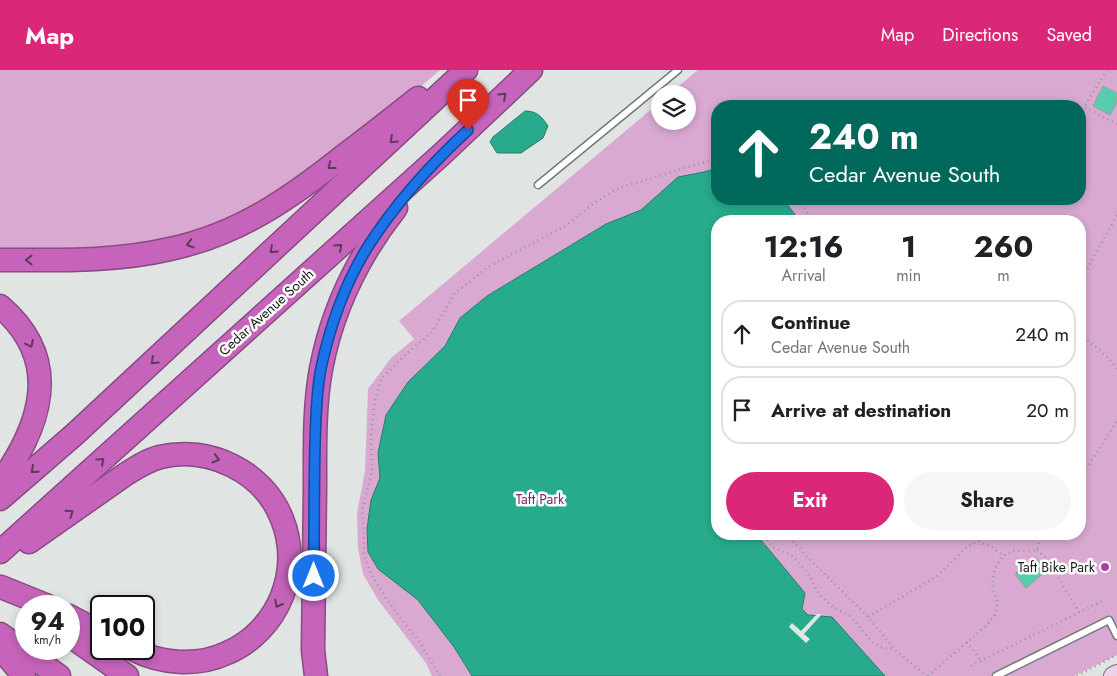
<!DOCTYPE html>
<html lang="en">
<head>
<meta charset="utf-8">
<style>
  :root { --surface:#fff; --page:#f6f6f6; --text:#202124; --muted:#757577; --line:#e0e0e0; --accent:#db2777 }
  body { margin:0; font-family:Jost,sans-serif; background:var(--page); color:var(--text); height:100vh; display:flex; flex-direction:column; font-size:19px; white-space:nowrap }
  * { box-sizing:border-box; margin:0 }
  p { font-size:16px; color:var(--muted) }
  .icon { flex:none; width:28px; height:28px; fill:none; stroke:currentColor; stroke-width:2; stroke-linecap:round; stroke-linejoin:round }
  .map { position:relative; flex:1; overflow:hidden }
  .panel { position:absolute; left:711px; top:145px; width:375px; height:325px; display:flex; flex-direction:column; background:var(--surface); border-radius:20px; box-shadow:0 2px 8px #0003 }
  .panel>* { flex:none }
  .top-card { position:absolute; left:711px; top:30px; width:375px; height:105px; border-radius:20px; box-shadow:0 2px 8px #0003; background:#00695c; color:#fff; overflow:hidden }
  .buttons { position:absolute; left:651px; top:15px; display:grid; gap:10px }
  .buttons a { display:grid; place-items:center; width:45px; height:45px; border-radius:50%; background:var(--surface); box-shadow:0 2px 8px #0003; font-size:25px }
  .speed { position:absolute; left:15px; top:525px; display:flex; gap:10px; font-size:25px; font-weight:700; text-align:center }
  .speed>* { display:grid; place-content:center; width:65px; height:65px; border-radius:50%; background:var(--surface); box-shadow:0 2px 8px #0003; line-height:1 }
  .speed small { font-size:12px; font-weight:400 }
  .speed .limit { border:2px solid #111; border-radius:8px; background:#fff; color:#111 }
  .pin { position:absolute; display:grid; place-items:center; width:42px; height:42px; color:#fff; margin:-51px -21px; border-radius:50% 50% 50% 0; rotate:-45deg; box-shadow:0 0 5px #0007 }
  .pin .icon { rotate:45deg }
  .me { position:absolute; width:55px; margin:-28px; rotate:0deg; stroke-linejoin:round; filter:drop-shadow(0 0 4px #0008) }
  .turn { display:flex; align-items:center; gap:18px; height:105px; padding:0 15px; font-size:22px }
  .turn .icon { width:65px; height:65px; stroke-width:2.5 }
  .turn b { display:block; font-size:35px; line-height:42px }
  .eta { display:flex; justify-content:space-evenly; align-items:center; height:85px; text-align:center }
  .eta b { font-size:30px; font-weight:700; line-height:35px }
  .action { display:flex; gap:10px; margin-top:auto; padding:10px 15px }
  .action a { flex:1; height:58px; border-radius:30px; background:var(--accent); color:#fff; font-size:20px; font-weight:700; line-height:58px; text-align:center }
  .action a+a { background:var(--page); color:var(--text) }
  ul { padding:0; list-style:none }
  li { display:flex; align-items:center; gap:15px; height:68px; margin:0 10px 8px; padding:0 5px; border:2px solid var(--line); border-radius:20px }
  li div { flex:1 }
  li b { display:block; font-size:19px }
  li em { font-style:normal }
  header { display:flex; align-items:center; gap:30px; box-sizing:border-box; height:70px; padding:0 25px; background:var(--accent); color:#fff }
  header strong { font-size:24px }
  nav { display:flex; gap:28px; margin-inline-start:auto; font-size:18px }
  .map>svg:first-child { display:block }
</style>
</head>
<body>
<header>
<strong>Map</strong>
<nav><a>Map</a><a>Directions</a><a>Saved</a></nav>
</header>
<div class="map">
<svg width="1117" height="606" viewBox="0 0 1117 606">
  <rect width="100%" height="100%" fill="#e0e5e3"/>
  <g fill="#d9a9d1" fill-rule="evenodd">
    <polygon points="0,0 440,0 386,47 257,141 150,179 0,185"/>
    <path d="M698,0H1117V585L1074,606H432L426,593L378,530L363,504L358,478L357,443L365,401L368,319L391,288L414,269L399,251L660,32V51H688V24H669ZM718,36H1080V129H718ZM718,151H1080V464H718Z"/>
  </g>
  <g fill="#28ab8c" stroke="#24806a">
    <path d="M525,41C537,41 542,47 548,56L543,68L521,83H497L490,72L493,67Z"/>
    <polygon points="717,98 718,129 783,129 796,146 794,151 718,151 718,464 756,464 805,523 802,539 808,545 832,547 885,606 472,606 454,577 418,530 378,499 368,482 367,459 371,430 380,408 378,383 386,345 408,312 445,276 460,248 487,226 606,154 641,140 678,107 704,102"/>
  </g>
  <polygon fill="#e0e5e3" points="817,544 822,544 804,564 810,569 806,573 789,557 792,553 801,561"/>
  <g fill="#56ceae" stroke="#9ca09e">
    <polygon points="1103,16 1117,23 1117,32 1110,45 1093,36"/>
    <polygon points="1035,487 1046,501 1026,518 1015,504"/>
  </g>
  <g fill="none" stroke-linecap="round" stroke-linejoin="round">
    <defs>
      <g id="lane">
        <polyline points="538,115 678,0"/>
        <polyline points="996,606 1109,550 1117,566"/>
      </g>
      <polyline id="secondary" points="1113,606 1117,604"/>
      <g id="highway">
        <path d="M0,190C57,190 115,192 170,179C240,164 292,127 346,84C370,66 394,47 418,28"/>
        <path d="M0,236C63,290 42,354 0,413"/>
        <polyline points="0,429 75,364 466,0"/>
        <path d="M29,472L126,404C137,397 148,390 160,387C209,375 264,402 282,449C303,501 278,561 227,583C197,597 161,594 132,579"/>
        <polyline points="0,482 442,84 531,0"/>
        <polyline points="1,517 48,536"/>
        <polyline points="69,546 101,563"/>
        <polyline points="0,564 59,606"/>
        <polyline points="69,565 127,606"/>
        <polyline points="0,578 24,606"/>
        <path d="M316,606L313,580C314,525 314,471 315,416C315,377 314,337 321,299C332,240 359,185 396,138"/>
      </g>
    </defs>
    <use href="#lane" stroke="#747877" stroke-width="9"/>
    <use href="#secondary" stroke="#747877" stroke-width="20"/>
    <use href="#highway" stroke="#8a4b83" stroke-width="25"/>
    <g stroke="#949796" stroke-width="2.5" stroke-dasharray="1 4" stroke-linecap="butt">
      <polyline points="1107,0 1084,37 1117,54"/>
      <polyline points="800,129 808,145 808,151"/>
      <polyline points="1080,212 1117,145"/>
      <path d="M1080,264C1092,275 1108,285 1117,299"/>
      <polyline points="1080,407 1102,375 1117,351"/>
      <polyline points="786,464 808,488 841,520 868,547 894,579 927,606"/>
      <polyline points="764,466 774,478 791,485 797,490 809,505 816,519 822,527 833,537 850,546 873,573 883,578 894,579"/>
      <polyline points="764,475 768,471"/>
      <polyline points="1037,480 1046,488 1079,542"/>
      <polyline points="868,547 937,506 967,477 977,471 992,477 1003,486"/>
      <polyline points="967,572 981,591"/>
      <polyline points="971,596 1104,530"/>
      <polyline points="440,606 419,571 401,549 386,528 371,504 364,485 364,467 362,441 372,401 371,366 374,336 381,309 405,285 432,262 455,223 488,197 567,155 597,131 619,118 718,88"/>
      <polyline points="928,606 987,555 996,543 997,531 992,515 995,498 1003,486 1013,481 1037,480 1041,464"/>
      <polyline points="1077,606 1117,585"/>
    </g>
    <use href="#lane" stroke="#fff" stroke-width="6"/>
    <use href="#secondary" stroke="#eed0ea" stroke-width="18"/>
    <use href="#highway" stroke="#c564ba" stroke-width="22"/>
  </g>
  <defs><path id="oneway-chevron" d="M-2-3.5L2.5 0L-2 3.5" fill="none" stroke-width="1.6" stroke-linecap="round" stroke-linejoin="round" transform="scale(1.25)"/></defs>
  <g stroke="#5f395b">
    <use href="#oneway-chevron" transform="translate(503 26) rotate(-43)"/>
    <use href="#oneway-chevron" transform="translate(393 70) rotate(137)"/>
    <use href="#oneway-chevron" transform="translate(331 96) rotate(142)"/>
    <use href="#oneway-chevron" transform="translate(190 174) rotate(164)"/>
    <use href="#oneway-chevron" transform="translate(339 177) rotate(-42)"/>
    <use href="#oneway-chevron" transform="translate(273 180) rotate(137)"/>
    <use href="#oneway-chevron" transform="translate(29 190) rotate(180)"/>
    <use href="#oneway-chevron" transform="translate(30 274) rotate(64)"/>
    <use href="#oneway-chevron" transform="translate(154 291) rotate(137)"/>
    <use href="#oneway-chevron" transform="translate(216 389) rotate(17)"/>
    <use href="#oneway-chevron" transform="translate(101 391) rotate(-42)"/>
    <use href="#oneway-chevron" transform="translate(34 400) rotate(139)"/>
    <use href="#oneway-chevron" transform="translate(70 443) rotate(-35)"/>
    <use href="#oneway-chevron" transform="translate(278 534) rotate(118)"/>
  </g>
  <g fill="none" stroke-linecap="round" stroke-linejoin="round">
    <defs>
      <path id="route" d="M314,506C314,462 314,418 315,373C316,348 316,323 321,298C330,256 345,214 367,178C395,134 430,95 468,60"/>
    </defs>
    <use href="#route" stroke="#114b97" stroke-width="12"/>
    <use href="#route" stroke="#1a73e8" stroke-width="9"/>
  </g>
  <circle fill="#ab40a0" stroke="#fff" stroke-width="2" cx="1105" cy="497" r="5"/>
  <g text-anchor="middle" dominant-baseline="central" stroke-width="5" stroke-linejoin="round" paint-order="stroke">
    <g font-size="14" fill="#1b1d1c" stroke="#fff">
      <text transform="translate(266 242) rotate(-42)">Cedar Avenue South</text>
    </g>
    <g font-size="14" fill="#7c2874" stroke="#fff">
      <text x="540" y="429">Taft Park</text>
    </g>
    <g font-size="14" fill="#1b1d1c" stroke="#fff" text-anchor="end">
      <text x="1095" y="497">Taft Bike Park</text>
    </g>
  </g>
</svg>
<div class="buttons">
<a><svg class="icon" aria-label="layers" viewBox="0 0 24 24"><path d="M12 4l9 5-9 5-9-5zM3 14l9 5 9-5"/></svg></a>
</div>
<div class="speed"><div>94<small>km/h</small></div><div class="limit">100</div></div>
<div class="pin" style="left:468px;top:60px;background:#d93025"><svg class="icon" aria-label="arrive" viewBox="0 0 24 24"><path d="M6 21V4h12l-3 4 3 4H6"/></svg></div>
<svg class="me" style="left:314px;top:506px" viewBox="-20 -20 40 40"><circle r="17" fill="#1a73e8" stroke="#fff" stroke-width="3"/><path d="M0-11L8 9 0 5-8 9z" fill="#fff"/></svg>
<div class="top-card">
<div class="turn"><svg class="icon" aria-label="ahead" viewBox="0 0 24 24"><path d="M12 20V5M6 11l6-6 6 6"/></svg><div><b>240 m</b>Cedar Avenue South</div></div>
</div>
<section class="panel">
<div class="eta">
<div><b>12:16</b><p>Arrival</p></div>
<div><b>1</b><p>min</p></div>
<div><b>260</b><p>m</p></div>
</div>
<ul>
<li><svg class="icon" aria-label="ahead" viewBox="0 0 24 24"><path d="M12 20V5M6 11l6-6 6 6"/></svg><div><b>Continue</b><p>Cedar Avenue South</p></div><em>240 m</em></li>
<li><svg class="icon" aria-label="arrive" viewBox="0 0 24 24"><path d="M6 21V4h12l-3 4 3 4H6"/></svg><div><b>Arrive at destination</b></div><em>20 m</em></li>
</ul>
<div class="action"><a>Exit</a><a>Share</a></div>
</section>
</div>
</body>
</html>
